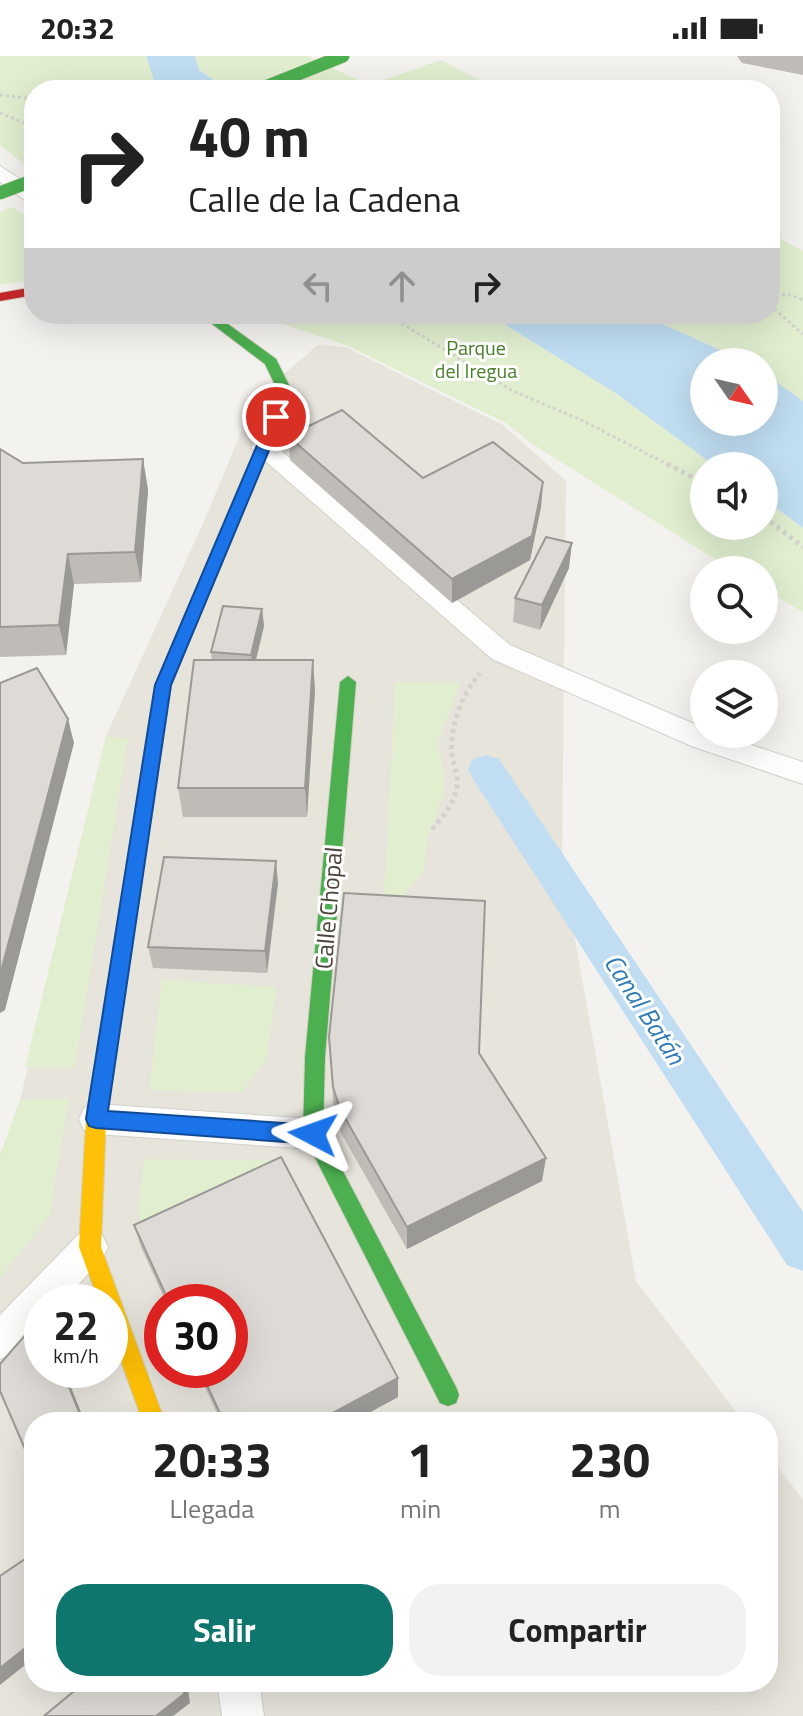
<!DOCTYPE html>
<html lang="es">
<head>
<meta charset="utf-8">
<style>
  :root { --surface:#fff; --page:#f2f2f2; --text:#222; --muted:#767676; --accent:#0f766e }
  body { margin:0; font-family:"Titillium Web",sans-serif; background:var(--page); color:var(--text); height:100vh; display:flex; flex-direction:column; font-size:30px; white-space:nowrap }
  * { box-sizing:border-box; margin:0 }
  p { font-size:26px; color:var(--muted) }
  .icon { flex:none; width:44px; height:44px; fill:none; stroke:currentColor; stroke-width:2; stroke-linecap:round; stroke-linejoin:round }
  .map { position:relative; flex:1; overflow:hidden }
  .sheet { position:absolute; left:24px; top:1356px; width:754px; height:280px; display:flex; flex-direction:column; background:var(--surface); border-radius:32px; box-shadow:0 8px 32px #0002 }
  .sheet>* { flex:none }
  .guide { position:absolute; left:24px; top:24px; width:756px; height:244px; border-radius:32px; box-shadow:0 8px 32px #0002; background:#fff; color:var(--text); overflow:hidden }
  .needle { width:52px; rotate:124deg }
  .buttons { position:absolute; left:690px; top:292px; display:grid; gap:16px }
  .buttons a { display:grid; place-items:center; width:88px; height:88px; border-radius:50%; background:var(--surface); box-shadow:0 8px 32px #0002; font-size:40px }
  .speed { position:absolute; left:24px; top:1228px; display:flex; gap:16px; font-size:40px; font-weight:700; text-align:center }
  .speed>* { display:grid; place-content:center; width:104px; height:104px; border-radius:50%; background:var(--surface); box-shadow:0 8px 32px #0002; line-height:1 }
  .speed small { font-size:20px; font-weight:400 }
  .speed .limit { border:12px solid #d22; background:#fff; color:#111 }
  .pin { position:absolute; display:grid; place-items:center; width:68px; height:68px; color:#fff; margin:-34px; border:4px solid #fff; border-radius:50%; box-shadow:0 2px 8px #0007 }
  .me { position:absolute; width:88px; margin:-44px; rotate:274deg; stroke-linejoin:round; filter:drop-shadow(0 0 6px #0008) }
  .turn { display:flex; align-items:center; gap:28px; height:168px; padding:0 32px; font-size:36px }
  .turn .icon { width:104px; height:104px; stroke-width:2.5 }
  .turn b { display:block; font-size:56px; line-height:68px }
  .lanes { display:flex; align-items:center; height:76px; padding:0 32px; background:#0003; justify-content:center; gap:40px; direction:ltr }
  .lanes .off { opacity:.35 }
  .eta { display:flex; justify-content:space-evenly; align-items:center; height:136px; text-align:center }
  .eta b { font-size:48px; font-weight:700; line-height:56px }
  .action { display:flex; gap:16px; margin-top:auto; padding:16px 32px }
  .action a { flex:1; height:92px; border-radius:32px; background:var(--accent); color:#fff; font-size:32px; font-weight:700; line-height:92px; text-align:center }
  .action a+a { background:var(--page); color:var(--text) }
  .status { display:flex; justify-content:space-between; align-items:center; height:56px; padding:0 40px; background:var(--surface); direction:ltr }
  .status svg { height:22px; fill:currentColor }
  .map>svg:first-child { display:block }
</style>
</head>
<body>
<div class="status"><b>20:32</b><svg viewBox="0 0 49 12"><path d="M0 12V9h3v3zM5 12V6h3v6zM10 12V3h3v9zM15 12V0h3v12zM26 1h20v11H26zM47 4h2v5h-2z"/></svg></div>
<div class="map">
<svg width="803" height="1660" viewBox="0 0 803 1660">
  <rect width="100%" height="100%" fill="#f4f2ee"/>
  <path fill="#e7e4dc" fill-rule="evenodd" d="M318,289L345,291L503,369L566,425L562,810L636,1225L744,1366H34V1626H768V1398L803,1444V1660H0V1100L20,1044L106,680L205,463L255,342ZM42,1246H110V1314H42ZM162,1246H230V1314H162Z"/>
  <g fill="#e1eecf">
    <polygon points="0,0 146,0 157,34 34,34 34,116 0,89"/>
    <polygon points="195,0 307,0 369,29 441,4 498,34 229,34 199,14"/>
    <polygon points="12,151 34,165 34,224 0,229 0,156"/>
    <polygon points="770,177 803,195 803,345 764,317 764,306 747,306 640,258 770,258"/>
    <polygon points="265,258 488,258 617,338 715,410 704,410 704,470 764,470 764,443 803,472 803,556 764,533 764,514 732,514 531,387 506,367 348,290 280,267"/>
    <polygon points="395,626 460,627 438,686 445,722 443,739 427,786 424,815 401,843 384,842"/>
    <polygon points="106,680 128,683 75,1011 25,1011"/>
    <polygon points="162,924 276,931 267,1002 242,1036 149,1034"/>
    <polygon points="69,1043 49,1160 0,1222 0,1100 20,1044"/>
    <polygon points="144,1103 272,1104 284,1124 141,1191 139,1152"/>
  </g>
  <g fill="#c0ddf1">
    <polygon points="146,0 195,0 199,14 229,34 157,34"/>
    <polygon points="488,258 640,258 747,306 704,306 704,366 764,366 764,317 803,345 803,472 764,443 764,410 715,410 617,338"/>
  </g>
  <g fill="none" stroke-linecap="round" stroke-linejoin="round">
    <polygon fill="#c0ddf1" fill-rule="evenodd" points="486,699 499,703 803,1156 803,1215 787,1209 473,723 468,713 473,703"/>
    <defs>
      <g id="street">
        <polygon points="0,110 34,132 34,148 27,146 0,126"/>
        <polygon points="263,383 271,386 510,589 704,672 704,678 718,678 803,706 803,728 694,691 492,603 255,396 251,391 255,386"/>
        <polygon points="96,1048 313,1063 325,1067 330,1078 325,1089 313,1093 96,1078 84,1074 79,1063 84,1052"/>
        <polygon points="90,1174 102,1179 108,1191 102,1203 62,1246 42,1246 42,1267 13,1298 0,1303 0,1259 78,1179"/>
        <polygon points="217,1626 259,1626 264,1660 222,1660"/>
      </g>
      <g id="fast">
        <polygon points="199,258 214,258 276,303 290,331 283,361 171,629 128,914 126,920 119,922 112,920 110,914 155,629 269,361 276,331 265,308"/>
        <polygon points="348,620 356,626 325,1001 323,1077 456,1331 459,1339 456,1347 448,1350 440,1347 303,1078 305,1001 340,626"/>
      </g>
      <polygon id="slow" points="119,906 126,908 128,914 106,1063 101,1191 165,1366 143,1366 110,1275 110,1246 99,1246 79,1191 86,1063 110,914 112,908"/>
      <polygon id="jam" points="34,231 34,239 0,245 0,237"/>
    </defs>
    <use href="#street" stroke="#d2d0cb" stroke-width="2"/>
    <use href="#fast" stroke="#d3cfc5" stroke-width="2"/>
    <use href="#slow" stroke="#d3cfc5" stroke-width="2"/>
    <use href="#jam" stroke="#d3cfc5" stroke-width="2"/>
    <g stroke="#d3d2cc" stroke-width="3" stroke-dasharray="3 3" stroke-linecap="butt">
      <polyline points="0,39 34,43"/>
      <polyline points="0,57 34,71"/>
      <polyline points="770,237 791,239 803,244"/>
      <polyline points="770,249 803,278"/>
      <polyline points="386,258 513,335 579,363 671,410"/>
    </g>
    <g stroke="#d3d2cc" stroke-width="5" stroke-dasharray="4 4" stroke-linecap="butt">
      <polyline points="667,408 704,427"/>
      <polyline points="764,461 803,491"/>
      <path d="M432,773C443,761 455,746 457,730C458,719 454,709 452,699C449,670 462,639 480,617"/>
    </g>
    <use href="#street" fill="#fdfdfc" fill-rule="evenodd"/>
    <use href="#fast" fill="#4caf50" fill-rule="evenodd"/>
    <use href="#slow" fill="#ffc107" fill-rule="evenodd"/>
    <use href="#jam" fill="#c62828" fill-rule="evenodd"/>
    <defs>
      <g id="fast-bridge">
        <polyline points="258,34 343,0"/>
        <polyline points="0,137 34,124"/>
      </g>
    </defs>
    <use href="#fast-bridge" stroke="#d6cebb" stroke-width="14" stroke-linecap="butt"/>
    <use href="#fast-bridge" stroke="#4caf50" stroke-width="13"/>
  </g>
  <g fill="#bfbcb8">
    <polygon points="737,0 803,0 803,19 742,7"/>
    <polygon points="288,380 423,422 543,426 541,451 530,504 452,547 290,404"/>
    <polygon points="0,393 23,407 143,403 148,434 141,526 74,528 66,599 0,601"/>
    <polygon points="569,512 540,574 513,566 515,542"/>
    <polygon points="262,553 264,570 256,604 315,634 307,761 183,761 178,732 212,604 211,596"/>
    <polygon points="278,827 267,917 153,912 148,891"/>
    <polygon points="329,981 479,997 542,1125 407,1193 341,1077 334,1056"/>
    <polygon points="134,1169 398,1341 352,1366 221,1366 197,1314 230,1314 230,1246 166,1246 141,1191"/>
  </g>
  <g fill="#9b9996">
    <polygon points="143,403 148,434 141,526 135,496"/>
    <polygon points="543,426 541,451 530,504 452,547 452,523"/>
    <polygon points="572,487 569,512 540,574 542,549"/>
    <polygon points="68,498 74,528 66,599 59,569"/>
    <polygon points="262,553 264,570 253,616 251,599"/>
    <polygon points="313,604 315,634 307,761 305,732"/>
    <polygon points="68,663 74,687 5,954 0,957 0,919"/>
    <polygon points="276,805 278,827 267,917 265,895"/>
    <polygon points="546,1102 542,1125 407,1193 407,1171"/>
    <polygon points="62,1314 64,1314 85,1366 83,1366"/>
    <polygon points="398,1322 398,1341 352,1366 316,1366"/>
    <polygon points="34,1585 34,1602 0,1629 0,1612"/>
    <polygon points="182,1626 187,1626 190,1647 173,1660 156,1660"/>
  </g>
  <g fill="#dedbd6" stroke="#9b9996" stroke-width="2">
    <polygon points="342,354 423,422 493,386 543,426 532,480 452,523 288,380"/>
    <polygon points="0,393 23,407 143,403 135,496 68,498 59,569 0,571"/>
    <polygon points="546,481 572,487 542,549 515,542"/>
    <polygon points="223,550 262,553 251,599 211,596"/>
    <polygon points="194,604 313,604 305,732 178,732"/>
    <polygon points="37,612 68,663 0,919 0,627"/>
    <polygon points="164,801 276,805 265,895 148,891"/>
    <polygon points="344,837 485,845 479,997 546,1102 407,1171 340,1053 333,1031 329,981"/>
    <polygon points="281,1101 398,1322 316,1366 224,1366 200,1314 230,1314 230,1246 169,1246 134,1169"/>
    <polygon points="40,1262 42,1266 42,1314 62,1314 83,1366 34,1366 34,1414 0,1335 0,1308"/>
    <polygon points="34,1497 34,1585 0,1612 0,1520"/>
    <polygon points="85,1626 182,1626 184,1638 156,1660 44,1660"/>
  </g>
  <polygon fill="#1a73e8" stroke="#114b97" stroke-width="2" points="276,357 283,361 171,629 108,1055 313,1069 321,1072 324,1078 321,1085 313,1088 96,1072 89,1070 86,1063 155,629 269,361"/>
  <g text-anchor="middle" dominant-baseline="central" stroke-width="6" stroke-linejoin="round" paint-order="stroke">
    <g font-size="20" fill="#4a7f2a" stroke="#fff">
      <text x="476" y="291">Parque<tspan x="476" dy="23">del Iregua</tspan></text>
    </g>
    <g font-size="24" fill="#4b4439" stroke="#fff">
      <text transform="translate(328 852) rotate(-85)">Calle Chopal</text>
    </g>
    <g font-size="26" font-style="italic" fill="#2e7ab2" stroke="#fff">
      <text transform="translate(645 953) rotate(57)">Canal Batán</text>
    </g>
  </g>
</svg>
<div class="buttons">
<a><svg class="needle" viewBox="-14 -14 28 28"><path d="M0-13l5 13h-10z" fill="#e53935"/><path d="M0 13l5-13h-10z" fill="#767676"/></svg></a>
<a><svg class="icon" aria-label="sound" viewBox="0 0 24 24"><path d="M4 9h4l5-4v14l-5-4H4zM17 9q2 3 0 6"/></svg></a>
<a><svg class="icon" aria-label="search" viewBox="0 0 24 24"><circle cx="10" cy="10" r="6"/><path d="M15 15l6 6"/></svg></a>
<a><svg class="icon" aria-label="layers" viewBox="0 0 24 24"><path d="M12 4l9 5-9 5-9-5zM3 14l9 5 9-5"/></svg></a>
</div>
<div class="speed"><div>22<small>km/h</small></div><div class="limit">30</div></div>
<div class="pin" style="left:276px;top:361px;background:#d93025"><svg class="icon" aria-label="arrive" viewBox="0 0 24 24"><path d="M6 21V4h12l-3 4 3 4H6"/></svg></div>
<svg class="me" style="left:313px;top:1078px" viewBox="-20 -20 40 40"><path d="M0-17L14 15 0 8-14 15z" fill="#1a73e8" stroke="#fff" stroke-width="4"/></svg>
<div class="guide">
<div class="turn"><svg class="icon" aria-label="right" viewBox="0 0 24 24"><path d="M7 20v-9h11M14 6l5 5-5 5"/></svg><div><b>40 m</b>Calle de la Cadena</div></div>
<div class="lanes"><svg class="icon off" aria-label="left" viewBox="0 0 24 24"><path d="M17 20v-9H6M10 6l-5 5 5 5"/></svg><svg class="icon off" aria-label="ahead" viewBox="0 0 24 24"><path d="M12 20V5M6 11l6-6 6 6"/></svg><svg class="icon" aria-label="right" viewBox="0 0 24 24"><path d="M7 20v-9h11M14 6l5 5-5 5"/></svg></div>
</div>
<section class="sheet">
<div class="eta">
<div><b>20:33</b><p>Llegada</p></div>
<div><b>1</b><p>min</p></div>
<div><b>230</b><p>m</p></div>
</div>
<div class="action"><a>Salir</a><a>Compartir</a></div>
</section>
</div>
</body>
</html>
